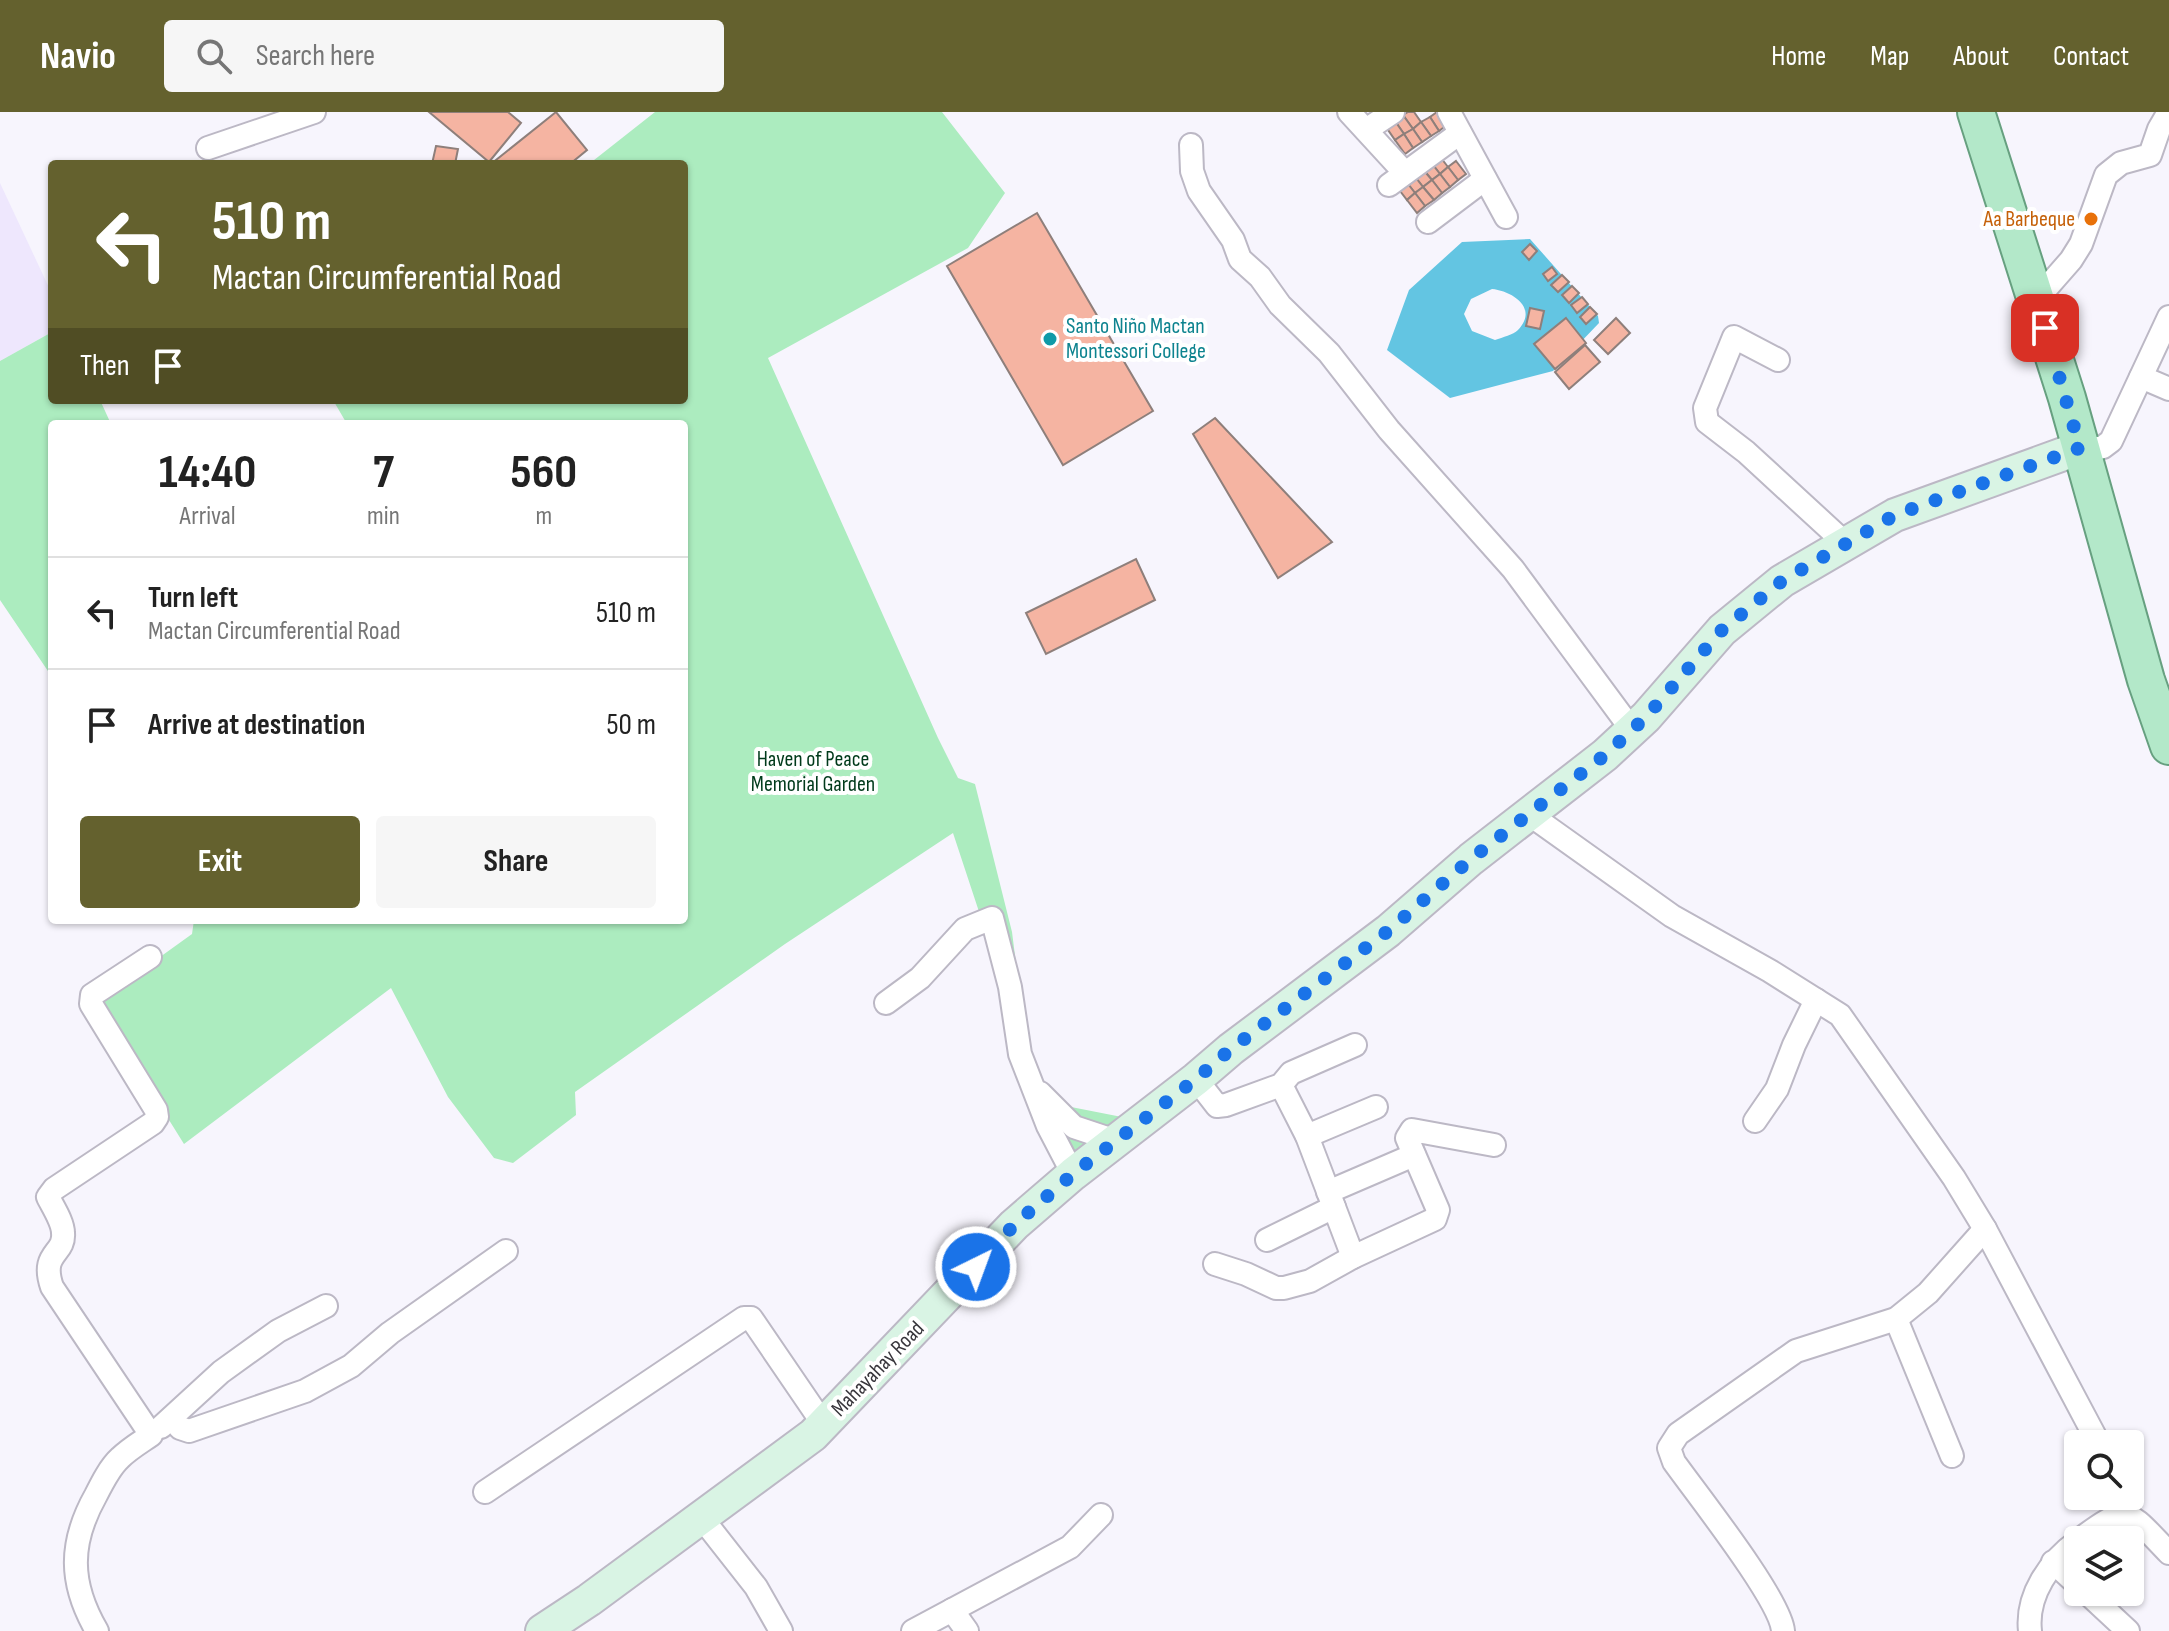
<!DOCTYPE html>
<html lang="en">
<head>
<meta charset="utf-8">
<style>
  :root { --surface:#fff; --page:#f6f6f6; --text:#222; --muted:#767676; --line:#e0e0e0; --accent:#64612e }
  body { margin:0; font-family:"Sofia Sans Condensed",sans-serif; background:var(--page); color:var(--text); height:100vh; display:flex; flex-direction:column; font-size:30px; white-space:nowrap }
  * { box-sizing:border-box; margin:0 }
  p { font-size:26px; color:var(--muted) }
  .icon { flex:none; width:44px; height:44px; fill:none; stroke:currentColor; stroke-width:2; stroke-linecap:round; stroke-linejoin:round }
  .map { position:relative; flex:1; overflow:hidden }
  .side { position:absolute; left:48px; top:308px; width:640px; height:504px; display:flex; flex-direction:column; background:var(--surface); border-radius:8px; box-shadow:0 2px 6px #0004 }
  .side>* { flex:none }
  .guide { position:absolute; left:48px; top:48px; width:640px; height:244px; border-radius:8px; box-shadow:0 2px 6px #0004; background:#64612e; color:#fff; overflow:hidden }
  .tools { position:absolute; left:2064px; top:1318px; display:grid; gap:16px }
  .tools a { display:grid; place-items:center; width:80px; height:80px; border-radius:8px; background:var(--surface); box-shadow:0 2px 6px #0004; font-size:40px }
  .pin { position:absolute; display:grid; place-items:center; width:68px; height:68px; color:#fff; margin:-34px; border-radius:16px; box-shadow:0 4px 12px #0006 }
  .me { position:absolute; width:88px; margin:-44px; rotate:42deg; stroke-linejoin:round; filter:drop-shadow(0 0 6px #0008) }
  .turn { display:flex; align-items:center; gap:28px; height:168px; padding:0 32px; font-size:36px }
  .turn .icon { width:104px; height:104px; stroke-width:2.5 }
  .turn b { display:block; font-size:56px; line-height:68px }
  .then { display:flex; align-items:center; height:76px; padding:0 32px; background:#0003; gap:16px; font-size:30px }
  .eta { display:flex; justify-content:space-evenly; align-items:center; height:136px; text-align:center }
  .eta b { font-size:48px; font-weight:700; line-height:56px }
  .primary-button { display:flex; gap:16px; margin-top:auto; padding:16px 32px }
  .primary-button a { flex:1; height:92px; border-radius:8px; background:var(--accent); color:#fff; font-size:32px; font-weight:700; line-height:92px; text-align:center }
  .primary-button a+a { background:var(--page); color:var(--text) }
  ul { padding:0; list-style:none }
  li { display:flex; align-items:center; gap:24px; height:112px; padding:0 32px; border-top:2px solid var(--line) }
  li div { flex:1 }
  li b { display:block; font-size:30px }
  li em { font-style:normal }
  header { display:flex; align-items:center; gap:48px; box-sizing:border-box; height:112px; padding:0 40px; background:var(--accent); color:#fff }
  header strong { font-size:38px }
  nav { display:flex; gap:44px; margin-inline-start:auto; font-size:28px }
  .search { width:560px; height:72px; background:var(--page); display:flex; align-items:center; gap:20px; box-sizing:border-box; padding:0 28px; border-radius:8px; color:var(--muted); font-size:30px }
  .map>svg:first-child { display:block }
</style>
</head>
<body>
<header>
<strong>Navio</strong>
<div class="search"><svg class="icon" aria-label="search" viewBox="0 0 24 24"><circle cx="10" cy="10" r="6"/><path d="M15 15l6 6"/></svg>Search here</div>
<nav><a>Home</a><a>Map</a><a>About</a><a>Contact</a></nav>
</header>
<div class="map">
<svg width="2169" height="1519" viewBox="0 0 2169 1519">
  <rect width="100%" height="100%" fill="#f7f5fd"/>
  <polygon fill="#eee7fd" points="0,71 52,182 52,220 0,249"/>
  <g fill="#acecbf">
    <polygon points="655,0 942,0 1005,81 968,136 768,246 938,626 958,666 975,672 1012,820 1029,954 1066,994 1127,1006 1060,1060 1006,922 989,830 953,721 785,832 575,980 576,1003 513,1051 494,1046 448,985 391,876 184,1032 96,891 192,822 194,808 684,808 684,312 347,312 333,288 684,288 684,52 589,52"/>
    <polygon points="52,220 52,288 100,288 111,312 52,312 52,565 0,488 0,249"/>
  </g>
  <path fill="#63c5e2" fill-rule="evenodd" d="M1530,127L1598,204L1599,211L1553,259L1450,286L1387,238L1409,178L1462,130ZM1492,177C1512,179 1539,196 1518,218C1513,223 1503,225 1495,228L1472,219L1464,202L1471,187Z"/>
  <g fill="#f5b4a2" stroke="#8e7f7b" stroke-width="2">
    <polygon points="429,0 508,0 521,11 489,50"/>
    <polygon points="556,0 587,38 570,52 491,52"/>
    <polygon points="1408,0 1414,0 1421,10 1413,17 1403,3"/>
    <polygon points="1437,0 1448,12 1439,19 1430,5"/>
    <polygon points="1403,3 1413,17 1404,22 1395,9"/>
    <polygon points="1430,5 1439,19 1431,24 1421,10"/>
    <polygon points="1395,9 1404,22 1395,28 1386,15"/>
    <polygon points="1421,10 1431,24 1422,30 1413,17"/>
    <polygon points="1413,17 1422,30 1413,36 1404,22"/>
    <polygon points="1404,22 1413,36 1405,42 1395,28"/>
    <polygon points="436,34 458,37 455,52 432,52"/>
    <polygon points="1438,42 1448,55 1440,62 1430,49"/>
    <polygon points="1430,49 1440,62 1432,68 1421,55"/>
    <polygon points="1456,49 1466,62 1458,68 1448,55"/>
    <polygon points="1421,55 1432,68 1423,75 1413,62"/>
    <polygon points="1448,55 1458,68 1450,75 1440,62"/>
    <polygon points="1413,62 1423,75 1415,81 1405,68"/>
    <polygon points="1440,62 1450,75 1442,81 1432,68"/>
    <polygon points="1405,68 1415,81 1407,88 1397,75"/>
    <polygon points="1432,68 1442,81 1434,88 1423,75"/>
    <polygon points="1423,75 1434,88 1425,94 1415,81"/>
    <polygon points="1415,81 1425,94 1417,101 1407,88"/>
    <polygon points="1037,101 1153,299 1063,353 947,154"/>
    <polygon points="1530,132 1537,139 1529,148 1522,140"/>
    <polygon points="1552,155 1557,162 1548,169 1543,162"/>
    <polygon points="1562,163 1569,170 1558,180 1551,173"/>
    <polygon points="1572,174 1579,181 1569,191 1562,183"/>
    <polygon points="1582,185 1588,192 1577,201 1571,193"/>
    <polygon points="1590,195 1597,202 1586,212 1580,205"/>
    <polygon points="1530,196 1544,199 1540,217 1526,214"/>
    <polygon points="1566,206 1586,231 1555,257 1534,232"/>
    <polygon points="1616,206 1630,221 1608,242 1594,228"/>
    <polygon points="1585,233 1600,250 1569,277 1555,260"/>
    <polygon points="1215,306 1332,430 1278,466 1193,322"/>
    <polygon points="1136,447 1155,488 1046,542 1026,501"/>
  </g>
  <g fill="none" stroke-linecap="round" stroke-linejoin="round">
    <defs>
      <g id="street">
        <polyline points="1349,0 1405,61"/>
        <polyline points="1449,0 1506,105"/>
        <polyline points="1366,18 1393,0"/>
        <polyline points="1191,33 1192,59 1199,79 1233,128 1240,147 1260,165 1280,193 1329,241 1389,318 1513,457 1632,618"/>
        <polyline points="208,36 314,0"/>
        <polyline points="1389,73 1460,21"/>
        <polyline points="1428,110 1485,67"/>
        <polyline points="2036,188 2071,148 2081,132 2106,63 2121,51 2150,43 2159,17 2169,0"/>
        <polyline points="1778,248 1734,225 1705,296 1707,310 1746,340 1845,431"/>
        <polyline points="2141,265 2169,277"/>
        <polyline points="2081,340 2103,335 2111,329 2169,205"/>
        <polyline points="1529,702 1672,804 1770,859 1840,903 1954,1066 1985,1117 2099,1332"/>
        <polyline points="886,891 920,866 965,817 992,806 1010,875 1020,942 1048,1014 1073,1062"/>
        <polyline points="1196,967 1217,994 1226,993 1281,973 1291,961 1355,933"/>
        <polyline points="1281,973 1307,1024 1353,1145"/>
        <polyline points="1040,981 1074,1015 1116,1029"/>
        <polyline points="1755,1009 1777,977 1794,933 1816,888"/>
        <polyline points="1307,1024 1376,995"/>
        <polyline points="1328,1080 1414,1043"/>
        <polyline points="1267,1128 1334,1095"/>
        <polyline points="1215,1152 1246,1162 1276,1176 1284,1176 1310,1169 1353,1145 1435,1107 1438,1098 1407,1026 1412,1018 1494,1033"/>
        <polyline points="1896,1207 1952,1344"/>
        <polyline points="172,1306 180,1316 189,1319 305,1279 351,1254 390,1221 506,1139"/>
        <polyline points="161,1315 221,1260 278,1219 326,1194"/>
        <polyline points="485,1380 744,1206 751,1206 824,1313"/>
        <polyline points="701,1405 756,1475 781,1519"/>
        <path d="M2079,1428C2130,1390 2127,1398 2169,1441"/>
        <polyline points="2053,1450 2078,1473"/>
        <polyline points="2086,1480 2128,1519"/>
        <polyline points="952,1498 967,1519"/>
        <path d="M97,1519C69,1471 69,1431 96,1383C102,1371 110,1355 120,1346C129,1337 141,1330 151,1323L52,1175C40,1140 65,1143 63,1121C63,1110 53,1095 48,1085L54,1077L153,1011L157,1005L156,998L91,892L92,883L150,845"/>
        <polyline points="913,1519 1070,1435 1101,1403"/>
        <path d="M1783,1519C1781,1488 1696,1381 1674,1350L1669,1336L1678,1322L1796,1239L1896,1207L1928,1181L1985,1117"/>
        <path d="M2030,1519C2026,1483 2050,1449 2078,1429"/>
      </g>
      <polyline id="secondary" points="542,1519 589,1488 813,1323 1014,1113 1073,1062 1196,967 1231,937 1388,819 1471,747 1605,643 1646,605 1722,518 1782,469 1895,403 2080,336"/>
      <polyline id="primary" points="1976,0 2067,286 2146,568 2169,634"/>
    </defs>
    <use href="#street" stroke="#bcb8c5" stroke-width="26"/>
    <use href="#secondary" stroke="#bcb8c5" stroke-width="36"/>
    <use href="#primary" stroke="#67a080" stroke-width="40"/>
    <use href="#street" stroke="#fff" stroke-width="22"/>
    <use href="#secondary" stroke="#d9f4e4" stroke-width="32"/>
    <use href="#primary" stroke="#b3e8c9" stroke-width="36"/>
  </g>
  <g fill="none" stroke-linecap="round" stroke-linejoin="round">
    <polyline stroke="#1a73e8" stroke-width="14" stroke-dasharray="0 25.2" points="976,1155 1014,1113 1073,1062 1196,967 1231,937 1388,819 1471,747 1605,643 1646,605 1722,518 1782,469 1895,403 2080,336 2045,216"/>
  </g>
  <circle fill="#e8710a" stroke="#fff" stroke-width="3" cx="2091" cy="107" r="8"/>
  <circle fill="#0f9aa8" stroke="#fff" stroke-width="3" cx="1050" cy="227" r="8"/>
  <g text-anchor="middle" dominant-baseline="central" stroke-width="8" stroke-linejoin="round" paint-order="stroke">
    <g font-size="22" fill="#c56008" stroke="#fff" text-anchor="end">
      <text x="2075" y="107">Aa Barbeque</text>
    </g>
    <g font-size="22" fill="#0d838f" stroke="#fff" text-anchor="start">
      <text x="1066" y="214">Santo Niño Mactan<tspan x="1066" dy="25">Montessori College</tspan></text>
    </g>
    <g font-size="22" fill="#003a1b" stroke="#fff">
      <text x="813" y="647">Haven of Peace<tspan x="813" dy="25">Memorial Garden</tspan></text>
    </g>
    <g font-size="22" fill="#38363c" stroke="#fff">
      <text transform="translate(878 1257) rotate(-46)">Mahayahay Road</text>
    </g>
  </g>
</svg>
<div class="tools">
<a><svg class="icon" aria-label="search" viewBox="0 0 24 24"><circle cx="10" cy="10" r="6"/><path d="M15 15l6 6"/></svg></a>
<a><svg class="icon" aria-label="layers" viewBox="0 0 24 24"><path d="M12 4l9 5-9 5-9-5zM3 14l9 5 9-5"/></svg></a>
</div>
<div class="pin" style="left:2045px;top:216px;background:#d93025"><svg class="icon" aria-label="arrive" viewBox="0 0 24 24"><path d="M6 21V4h12l-3 4 3 4H6"/></svg></div>
<svg class="me" style="left:976px;top:1155px" viewBox="-20 -20 40 40"><circle r="17" fill="#1a73e8" stroke="#fff" stroke-width="3"/><path d="M0-11L8 9 0 5-8 9z" fill="#fff"/></svg>
<div class="guide">
<div class="turn"><svg class="icon" aria-label="left" viewBox="0 0 24 24"><path d="M17 20v-9H6M10 6l-5 5 5 5"/></svg><div><b>510 m</b>Mactan Circumferential Road</div></div>
<div class="then">Then<svg class="icon" aria-label="arrive" viewBox="0 0 24 24"><path d="M6 21V4h12l-3 4 3 4H6"/></svg></div>
</div>
<section class="side">
<div class="eta">
<div><b>14:40</b><p>Arrival</p></div>
<div><b>7</b><p>min</p></div>
<div><b>560</b><p>m</p></div>
</div>
<ul>
<li><svg class="icon" aria-label="left" viewBox="0 0 24 24"><path d="M17 20v-9H6M10 6l-5 5 5 5"/></svg><div><b>Turn left</b><p>Mactan Circumferential Road</p></div><em>510 m</em></li>
<li><svg class="icon" aria-label="arrive" viewBox="0 0 24 24"><path d="M6 21V4h12l-3 4 3 4H6"/></svg><div><b>Arrive at destination</b></div><em>50 m</em></li>
</ul>
<div class="primary-button"><a>Exit</a><a>Share</a></div>
</section>
</div>
</body>
</html>
